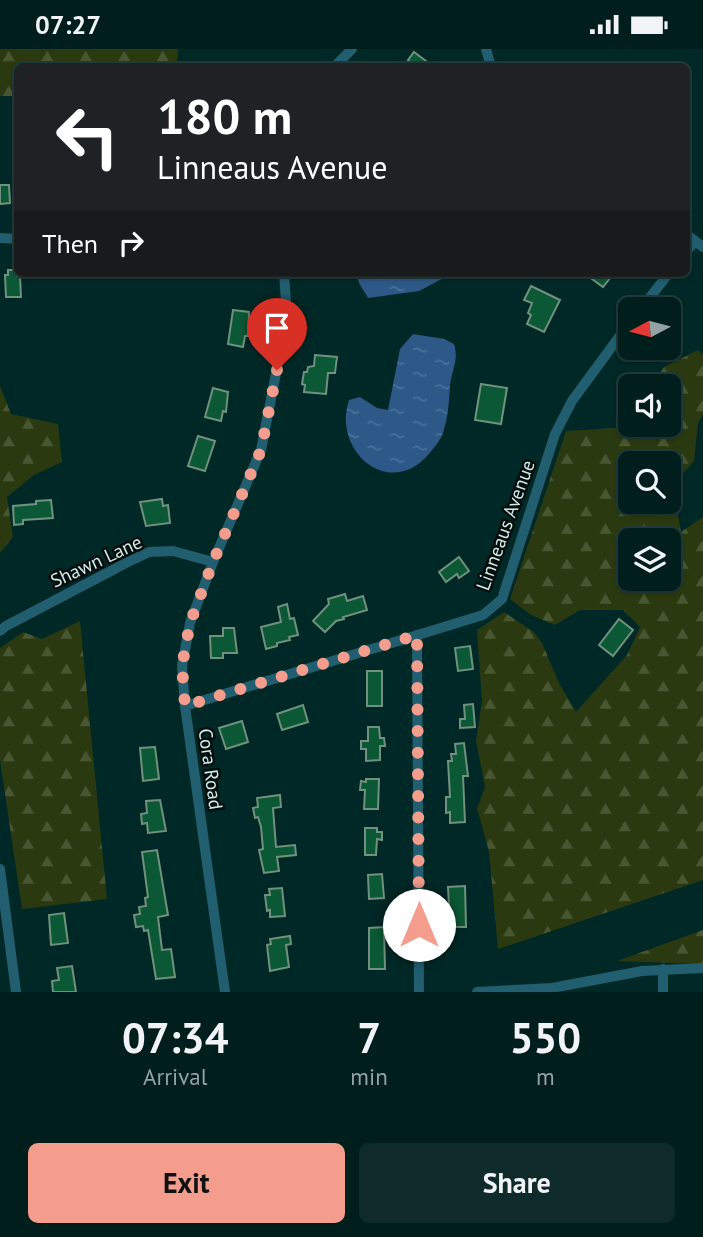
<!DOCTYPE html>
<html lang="en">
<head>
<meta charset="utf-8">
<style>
  :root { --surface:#001e1c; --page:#0e2b29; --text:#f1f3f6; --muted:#95a2a3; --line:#223c3b; --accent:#f49d8c }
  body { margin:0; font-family:"PT Sans",sans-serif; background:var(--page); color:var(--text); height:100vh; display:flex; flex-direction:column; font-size:26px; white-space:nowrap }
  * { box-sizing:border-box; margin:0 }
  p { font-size:23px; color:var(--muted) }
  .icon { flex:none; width:38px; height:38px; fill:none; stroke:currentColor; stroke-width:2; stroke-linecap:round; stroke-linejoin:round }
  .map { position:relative; height:943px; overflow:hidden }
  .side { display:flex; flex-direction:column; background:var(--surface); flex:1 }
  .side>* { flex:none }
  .top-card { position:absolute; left:14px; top:14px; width:676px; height:214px; border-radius:10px; box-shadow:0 2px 5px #0004,0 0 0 2px var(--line); background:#202124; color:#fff; overflow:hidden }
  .needle { width:46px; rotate:263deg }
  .fabs { position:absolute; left:618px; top:248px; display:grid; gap:14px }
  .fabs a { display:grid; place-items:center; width:63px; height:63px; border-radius:10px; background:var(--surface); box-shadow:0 2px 5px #0004,0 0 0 2px var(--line); font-size:35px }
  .pin { position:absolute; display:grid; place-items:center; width:60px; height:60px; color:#fff; margin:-72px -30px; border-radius:50% 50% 50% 0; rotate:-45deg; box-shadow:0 0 7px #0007 }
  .pin .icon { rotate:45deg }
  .me { position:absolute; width:77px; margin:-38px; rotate:0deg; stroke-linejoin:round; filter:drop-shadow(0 0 5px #0008) }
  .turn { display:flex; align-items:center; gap:24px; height:147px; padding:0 28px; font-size:32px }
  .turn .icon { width:91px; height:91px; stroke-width:2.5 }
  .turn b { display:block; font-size:49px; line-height:60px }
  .then { display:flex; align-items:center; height:66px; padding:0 28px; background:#0003; gap:14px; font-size:26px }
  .eta { display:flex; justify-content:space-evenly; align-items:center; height:119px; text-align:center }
  .eta b { font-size:42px; font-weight:700; line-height:49px }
  .cta { display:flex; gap:14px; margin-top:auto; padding:14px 28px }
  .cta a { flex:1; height:80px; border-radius:10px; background:var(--accent); color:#111; font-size:28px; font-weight:700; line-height:80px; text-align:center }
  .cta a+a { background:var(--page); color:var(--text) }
  .status { display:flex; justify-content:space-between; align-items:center; height:49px; padding:0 35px; background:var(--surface); direction:ltr }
  .status svg { height:19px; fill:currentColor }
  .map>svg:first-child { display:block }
</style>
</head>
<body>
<div class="status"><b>07:27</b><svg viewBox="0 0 49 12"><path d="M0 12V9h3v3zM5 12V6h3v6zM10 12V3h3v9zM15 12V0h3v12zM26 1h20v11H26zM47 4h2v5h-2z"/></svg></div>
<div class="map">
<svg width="703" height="943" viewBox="0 0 703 943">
  <defs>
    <pattern id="forest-firs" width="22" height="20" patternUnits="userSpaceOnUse" patternTransform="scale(1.75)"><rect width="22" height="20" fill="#2a390f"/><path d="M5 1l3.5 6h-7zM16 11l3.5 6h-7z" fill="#485632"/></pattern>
    <pattern id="water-ripples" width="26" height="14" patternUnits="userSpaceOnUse" patternTransform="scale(1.75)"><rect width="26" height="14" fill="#2d5887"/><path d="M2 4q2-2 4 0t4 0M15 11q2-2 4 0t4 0" fill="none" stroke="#4b7098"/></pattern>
  </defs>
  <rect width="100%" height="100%" fill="#002826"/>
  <g fill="url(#forest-firs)" fill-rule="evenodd">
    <polygon points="0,0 178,0 177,17 18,18 17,47 0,47"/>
    <path d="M698,301L703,306V365L698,374L694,412L669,440L668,415H630V453H668L669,445L677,461L681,483L703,468V831L498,900L489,803L477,759L485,738L476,692L482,652L477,581L504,563L534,583L542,594L559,634L576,663L627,606L640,578L623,561H580L555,576L531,566L510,550L566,382L616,379L630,365V376H668V338H651L664,318ZM630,492H668V530H630Z"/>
    <polygon points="0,337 11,365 58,375 62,413 34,426 7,448 13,488 0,504"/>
    <polygon points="80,572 107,850 22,860 0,711 0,599 23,583 42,590"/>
    <polygon points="703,881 703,915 617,912"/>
  </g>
  <g fill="url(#water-ripples)">
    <polygon points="357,224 453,224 419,242 368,249 359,234"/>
    <path d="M413,285L444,290L454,295C459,310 452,321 450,337C449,353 448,369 443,384C440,392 433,400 428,406C388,451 332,401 349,351L360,348L377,359L388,361L400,300Z"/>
  </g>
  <g fill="#0b5836" stroke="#71907d" stroke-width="2">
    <polygon points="414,3 434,18 416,18 408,11"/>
    <polygon points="0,136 9,136 10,154 0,155"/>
    <polygon points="8,221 17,221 17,227 20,227 21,248 6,248 5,226 8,226"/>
    <polygon points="584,224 614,224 603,238"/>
    <polygon points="531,237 560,251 544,283 527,275 531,266 528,264 532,254 524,251"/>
    <polygon points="233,261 249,263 248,287 245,287 243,298 228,295"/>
    <polygon points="315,306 337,308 335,324 328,324 326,345 304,343 305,336 302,335 304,323 307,323 308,318 314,317"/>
    <polygon points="481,335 507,339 501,375 475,371"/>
    <polygon points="213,339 228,343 226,363 223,362 221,372 205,368"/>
    <polygon points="198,387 215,392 205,422 188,417"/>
    <polygon points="162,450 163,457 168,456 170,474 146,477 140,453"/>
    <polygon points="51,451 53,469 23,471 23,475 14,476 13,457 36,455 36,452"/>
    <polygon points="459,508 469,522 459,529 457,525 446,533 439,523"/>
    <polygon points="345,545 347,552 363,547 367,561 343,568 344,570 336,572 325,583 313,572 329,555 328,550"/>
    <polygon points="287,555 290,570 294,569 298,586 289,588 290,591 277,594 277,597 266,600 261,578 281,573 278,558"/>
    <polygon points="619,570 633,581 613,607 599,596"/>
    <polygon points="223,579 234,579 237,604 223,604 223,609 211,609 210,587 223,587"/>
    <polygon points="470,597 473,620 458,622 455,599"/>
    <rect x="367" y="622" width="15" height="35"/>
    <polygon points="473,655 475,678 460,679 460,670 465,670 464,656"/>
    <polygon points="303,656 308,673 282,681 277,665"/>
    <polygon points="242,672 248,693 226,700 219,679"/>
    <polygon points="368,678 379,678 380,689 384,689 385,697 380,697 380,711 366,712 366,700 361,700 361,692 368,692"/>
    <polygon points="464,694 468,727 463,727 465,773 450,774 450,763 446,764 446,748 450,748 448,712 452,712 451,705 456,705 455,695"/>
    <polygon points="155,698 159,730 143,732 140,699"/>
    <polygon points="366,730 379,730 378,760 364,760 365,741 360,741 361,732 366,733"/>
    <polygon points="280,746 281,758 273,759 276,798 295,796 296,806 277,808 279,822 264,824 259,801 263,800 261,778 258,768 255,769 253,759 258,758 257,749"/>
    <polygon points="160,751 166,782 148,784 147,774 142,775 141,765 147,764 146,752"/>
    <polygon points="365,779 377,779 377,783 382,783 382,791 377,790 376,806 365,806"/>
    <polygon points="157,801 168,866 158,868 162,901 171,900 175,928 156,930 148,881 144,882 143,877 136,878 134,866 140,865 139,858 146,857 145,849 148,848 142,803"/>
    <polygon points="382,825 384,849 369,850 368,826"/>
    <polygon points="465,837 466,878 450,878 448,838"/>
    <polygon points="282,839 285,867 270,868 270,861 267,862 265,846 270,846 269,840"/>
    <polygon points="64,864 68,894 51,896 49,866"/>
    <polygon points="384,878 385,920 369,920 369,879"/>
    <polygon points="290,887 291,895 286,896 289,918 270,922 267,896 271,895 270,890"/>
    <polygon points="72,917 76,943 53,943 52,932 59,931 57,919"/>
  </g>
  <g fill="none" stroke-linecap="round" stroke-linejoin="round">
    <g stroke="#205e70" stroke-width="10">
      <polyline points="486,0 491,18"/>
      <polyline points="334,18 352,0"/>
      <polyline points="686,185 703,198"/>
      <polyline points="0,189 18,190"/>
      <polyline points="686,203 695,192"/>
      <polyline points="640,261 669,224"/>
      <polyline points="0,582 6,577 126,514 149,503 173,502 213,513"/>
      <polyline points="417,586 419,943"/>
      <polyline points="185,657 483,566 502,550 555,385 572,352 630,273"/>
      <polyline points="0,820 16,943"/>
      <polyline points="663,920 663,943"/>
      <polyline points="225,943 185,657 182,617 190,574 213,513 261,401 287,268 284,224"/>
      <polyline points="477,943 552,939 642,922 703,919"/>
    </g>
  </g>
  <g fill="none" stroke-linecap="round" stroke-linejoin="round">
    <polyline stroke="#f49d8c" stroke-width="12" stroke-dasharray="0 21.6" points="277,321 261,401 213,513 190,574 182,617 185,657 417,586 419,876"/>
  </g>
  <g text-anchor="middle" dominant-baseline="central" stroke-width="5" stroke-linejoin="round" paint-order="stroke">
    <g font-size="19" fill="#d5eae8" stroke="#010e0d">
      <text transform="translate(505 476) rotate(-70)">Linneaus Avenue</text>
      <text transform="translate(96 512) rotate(-25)">Shawn Lane</text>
      <text transform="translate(211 720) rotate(82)">Cora Road</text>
    </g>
  </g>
</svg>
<div class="fabs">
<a><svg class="needle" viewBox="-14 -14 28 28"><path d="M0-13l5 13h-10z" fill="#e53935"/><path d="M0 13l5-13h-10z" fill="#95a2a3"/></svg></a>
<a><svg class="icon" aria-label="sound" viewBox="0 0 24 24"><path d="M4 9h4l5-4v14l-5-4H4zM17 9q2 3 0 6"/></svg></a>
<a><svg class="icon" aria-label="search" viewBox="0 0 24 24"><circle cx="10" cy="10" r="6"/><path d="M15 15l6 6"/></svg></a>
<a><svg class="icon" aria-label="layers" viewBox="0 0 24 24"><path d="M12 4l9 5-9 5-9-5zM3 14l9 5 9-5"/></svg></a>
</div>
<div class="pin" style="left:277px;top:321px;background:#d93025"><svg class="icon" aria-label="arrive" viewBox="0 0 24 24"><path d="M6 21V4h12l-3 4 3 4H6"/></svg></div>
<svg class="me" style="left:419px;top:876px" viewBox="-20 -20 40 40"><circle r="19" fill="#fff"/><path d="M0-13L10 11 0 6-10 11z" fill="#f49d8c"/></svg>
<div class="top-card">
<div class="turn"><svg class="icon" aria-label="left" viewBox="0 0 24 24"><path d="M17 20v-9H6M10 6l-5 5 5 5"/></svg><div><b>180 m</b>Linneaus Avenue</div></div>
<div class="then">Then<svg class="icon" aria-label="right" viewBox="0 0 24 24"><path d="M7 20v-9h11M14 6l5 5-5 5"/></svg></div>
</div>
</div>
<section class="side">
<div class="eta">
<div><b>07:34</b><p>Arrival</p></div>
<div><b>7</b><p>min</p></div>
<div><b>550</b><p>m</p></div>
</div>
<div class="cta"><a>Exit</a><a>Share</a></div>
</section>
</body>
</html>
